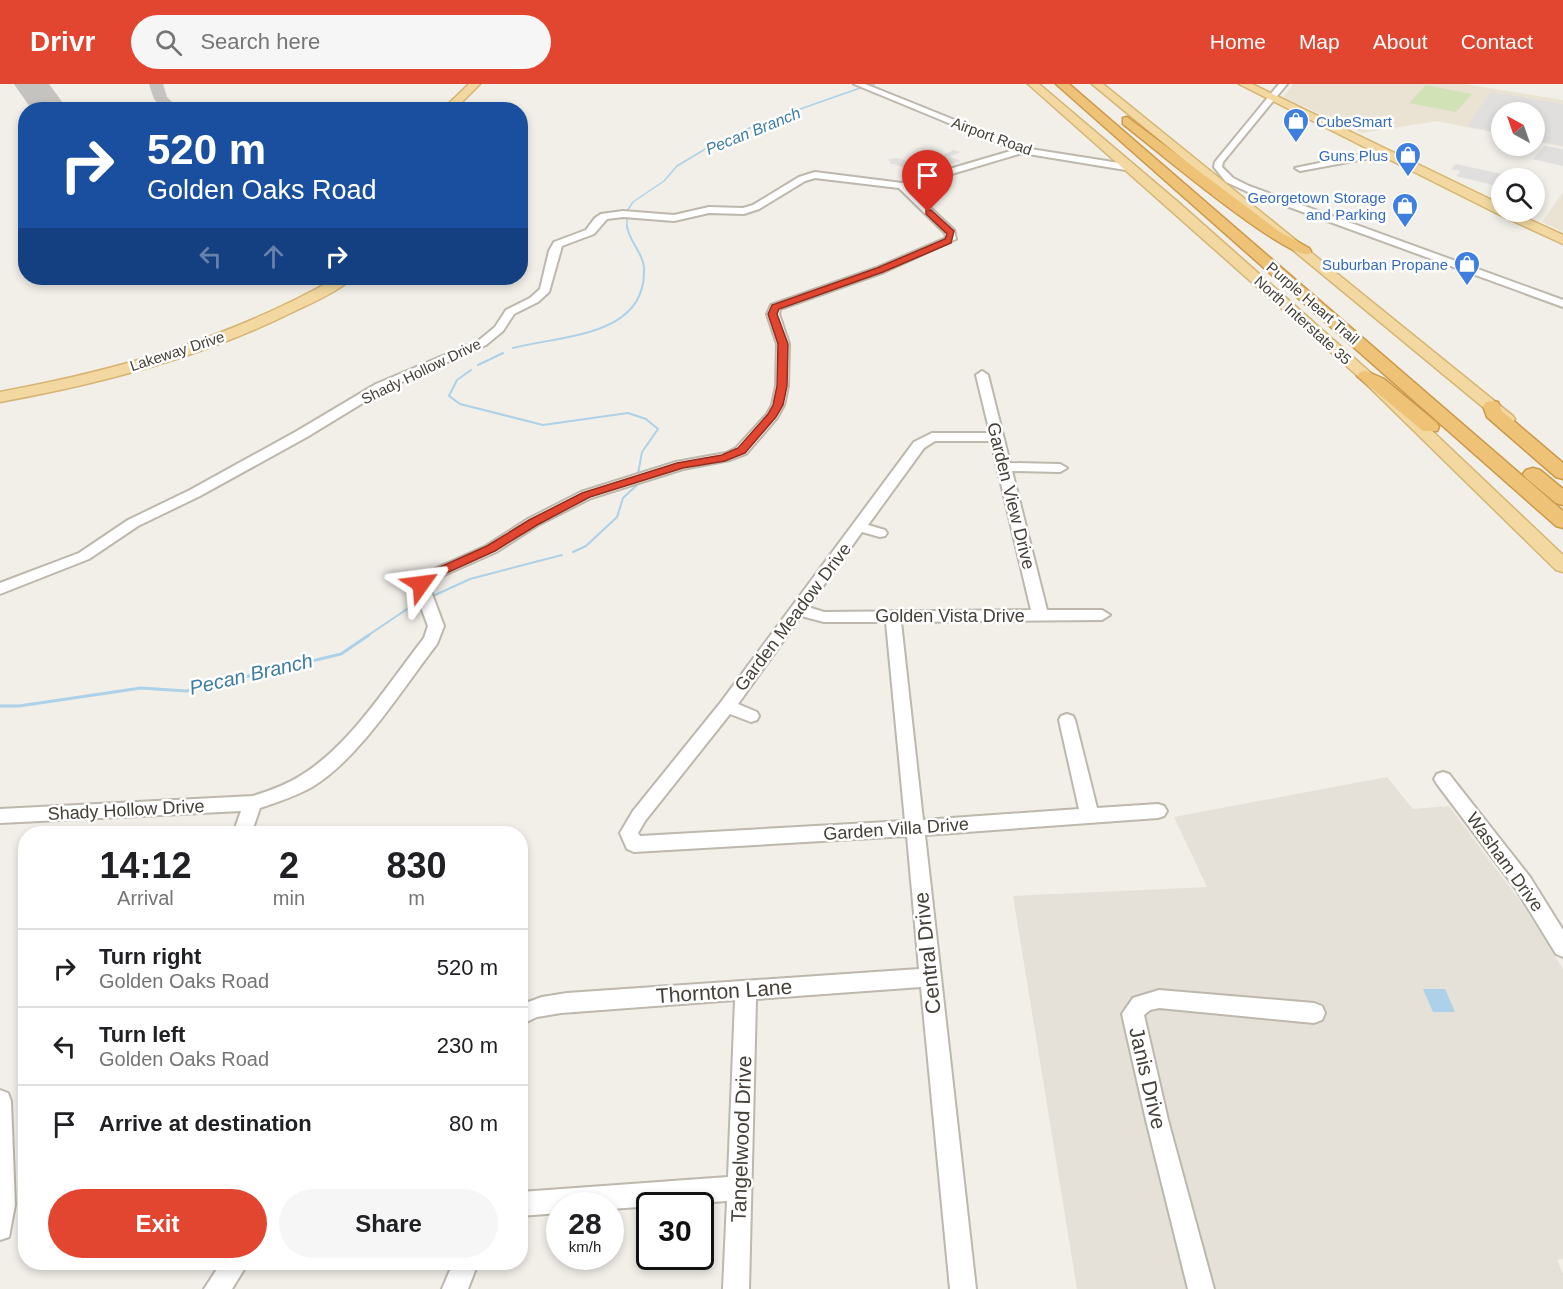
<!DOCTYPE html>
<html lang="en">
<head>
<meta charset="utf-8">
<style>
  :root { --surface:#fff; --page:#f6f6f6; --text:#202124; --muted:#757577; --line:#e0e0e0; --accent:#e24630 }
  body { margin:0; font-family:Helvetica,sans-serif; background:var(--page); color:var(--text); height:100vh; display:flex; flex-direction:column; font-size:22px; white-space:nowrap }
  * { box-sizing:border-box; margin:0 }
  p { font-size:20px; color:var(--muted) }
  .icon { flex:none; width:33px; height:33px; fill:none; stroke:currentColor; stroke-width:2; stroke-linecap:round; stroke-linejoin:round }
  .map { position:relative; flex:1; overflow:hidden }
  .side { position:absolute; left:18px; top:742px; width:510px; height:444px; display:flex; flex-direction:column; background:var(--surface); border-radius:24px; box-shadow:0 3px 9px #0003 }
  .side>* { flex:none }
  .guide { position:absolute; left:18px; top:18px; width:510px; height:183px; border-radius:24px; box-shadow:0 3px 9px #0003; background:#1a4fa0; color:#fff; overflow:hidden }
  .needle { width:39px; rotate:320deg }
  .buttons { position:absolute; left:1491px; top:18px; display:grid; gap:12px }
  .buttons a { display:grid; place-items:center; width:54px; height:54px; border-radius:50%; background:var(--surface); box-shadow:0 3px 9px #0003; font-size:30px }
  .speed { position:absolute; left:546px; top:1108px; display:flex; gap:12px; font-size:30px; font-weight:700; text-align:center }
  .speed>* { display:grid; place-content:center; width:78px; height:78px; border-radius:50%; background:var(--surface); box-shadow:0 3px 9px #0003; line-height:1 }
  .speed small { font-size:15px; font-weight:400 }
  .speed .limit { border:3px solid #111; border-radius:9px; background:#fff; color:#111 }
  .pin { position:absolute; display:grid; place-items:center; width:51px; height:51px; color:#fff; margin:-62px -26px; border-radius:50% 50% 50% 0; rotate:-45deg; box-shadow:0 0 6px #0007 }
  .pin .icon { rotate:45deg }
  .me { position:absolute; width:66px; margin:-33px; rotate:59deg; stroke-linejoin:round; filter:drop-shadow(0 0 4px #0008) }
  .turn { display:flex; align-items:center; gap:21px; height:126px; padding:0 30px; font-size:27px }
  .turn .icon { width:78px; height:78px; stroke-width:2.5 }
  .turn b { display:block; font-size:42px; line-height:51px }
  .lanes { display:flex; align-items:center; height:57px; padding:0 30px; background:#0003; justify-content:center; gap:30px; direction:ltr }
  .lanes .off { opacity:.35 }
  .eta { display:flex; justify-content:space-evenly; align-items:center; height:102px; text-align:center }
  .eta b { font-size:36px; font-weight:800; line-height:42px }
  .button { display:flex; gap:12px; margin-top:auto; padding:12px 30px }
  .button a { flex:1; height:69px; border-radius:36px; background:var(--accent); color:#fff; font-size:24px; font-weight:800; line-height:69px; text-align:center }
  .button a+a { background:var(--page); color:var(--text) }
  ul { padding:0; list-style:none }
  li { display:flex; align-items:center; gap:18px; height:78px; padding:0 30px; border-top:2px solid var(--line) }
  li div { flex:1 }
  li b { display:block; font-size:22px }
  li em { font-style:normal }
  header { display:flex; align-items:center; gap:36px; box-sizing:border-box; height:84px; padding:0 30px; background:var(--accent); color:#fff }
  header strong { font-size:28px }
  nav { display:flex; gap:33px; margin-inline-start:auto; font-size:21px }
  .search { width:420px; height:54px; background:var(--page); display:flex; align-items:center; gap:15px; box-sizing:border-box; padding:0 21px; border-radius:33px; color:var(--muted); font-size:22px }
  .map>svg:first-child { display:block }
</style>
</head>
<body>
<header>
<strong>Drivr</strong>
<div class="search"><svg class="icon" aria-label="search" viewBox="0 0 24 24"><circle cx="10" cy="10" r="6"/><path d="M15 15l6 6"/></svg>Search here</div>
<nav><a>Home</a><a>Map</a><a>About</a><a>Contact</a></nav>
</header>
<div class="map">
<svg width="1563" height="1205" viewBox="0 0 1563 1205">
  <rect width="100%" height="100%" fill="#f2efe9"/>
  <polygon fill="#e6e1d8" points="1387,693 1413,725 1449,722 1521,818 1563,885 1563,1175 1557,1176 1563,1190 1563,1205 1077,1205 1013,812 1207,803 1174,733"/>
  <g fill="#eae3d4">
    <polygon points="1293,0 1464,0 1563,16 1563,63 1535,57 1534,28 1502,28 1501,50 1437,37 1362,49 1283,13"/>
    <polygon points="1563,108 1563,148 1542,138"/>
  </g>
  <polygon fill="#d0e2b6" points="1426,1 1472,10 1456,28 1409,19"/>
  <g fill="#e1dfdd">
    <polygon points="1491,8 1563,20 1563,62 1535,56 1534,28 1502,28 1501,49 1467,42"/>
    <polygon points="1545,62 1563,65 1563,82 1533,75"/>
    <polygon points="953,66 960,68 950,73 961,77 913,92 902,87 911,86 911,84 906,84 889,79 891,77 887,76 897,74 918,80 926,80"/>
    <polygon points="1456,80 1521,94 1502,94 1501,103 1456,92 1461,87 1451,85"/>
  </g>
  <polygon fill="#acd1e8" points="1423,905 1445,905 1455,928 1433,928"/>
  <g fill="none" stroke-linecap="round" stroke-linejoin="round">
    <g stroke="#acd1e8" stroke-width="1.5">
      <polyline points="627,127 633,118 664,97 677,82 717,58 766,37 863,3"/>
      <polyline points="627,132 627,144"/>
    </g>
    <g stroke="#acd1e8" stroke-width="2">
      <path d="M513,264C562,251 647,253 644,184C643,168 629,158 627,142"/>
      <polyline points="478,281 503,269"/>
      <polyline points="471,286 457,296 449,312 460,320 543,341 628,329 646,335 658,345 642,368 638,390"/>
      <polyline points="573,468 586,462 617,433 623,414 637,401"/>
      <polyline points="433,512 470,495 562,471"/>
      <polyline points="367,552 416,519"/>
    </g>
    <polyline stroke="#acd1e8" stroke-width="3" points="0,622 19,622 141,604 186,607 341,570 369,551"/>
    <polygon fill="#acd1e8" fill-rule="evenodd" points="865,0 876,0 869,4"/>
    <polygon fill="#c4c3c0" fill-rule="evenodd" points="149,0 163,0 167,13 180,26 164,26 154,15"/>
    <polygon fill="#c4c3c0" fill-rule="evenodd" points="14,0 49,0 68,26 32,26"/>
    <defs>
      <g id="minor">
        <path d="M854,0H865L1024,64L1132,81L1137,84L1132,87L1022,69L908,103L954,146L956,155L884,188L780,225L779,230L789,260L788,302L784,321L777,334L746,370L730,376L683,385L591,414L538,441L496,468L431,497L429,502L444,542L437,560C402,605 360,674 312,703C296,712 278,718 260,724L251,750H233L241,727L0,739V725L253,712C269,707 286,701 300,692C350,662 388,600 424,554L428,542L413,502L421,491L486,462L528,435L581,408L676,378L726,369L736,364L767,330L772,321L776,302L777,260L767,230L771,221L876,184L946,154L945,149L899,104L815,94L805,97L759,125L744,130L709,129L674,137L623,133L607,135L594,150L562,162L549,208L538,218L514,230L503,247L486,261L384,306L307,353L200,412L138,442L89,475L0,510V499L79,469L128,436L190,406L297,347L376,300L478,257L495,243L506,226L530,214L540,205L549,167L554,158L586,146L595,134L601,130L623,127L674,131L709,123L743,124L753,121L799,93L815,88L902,99L1014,66Z"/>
        <polygon points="1279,0 1287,0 1223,78 1222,83 1233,94 1249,102 1563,216 1563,223 1248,108 1226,98 1214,83 1215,78"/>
        <polygon points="1383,66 1387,69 1386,71 1300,87 1295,84"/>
        <path d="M982,287L988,291L1010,379L1060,380L1067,384L1060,388L1012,387L1047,526H1102L1110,531L1102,536L901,538L923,736L1079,725L1059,636L1061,632L1067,630L1073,632L1075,636L1097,724L1158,720L1164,722L1167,727L1164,732L1158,734L925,751L976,1205H950L921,903L756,915L749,1205H723L727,1117L610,1125V1122H560V1129L520,1132V1108L728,1093L735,916L561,929L537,933L520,941V921L542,913L567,909L919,885L907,752L634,768L627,765L620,749L633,727L721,618L914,358L932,349H990L976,291ZM935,357H991L1031,526L824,528L808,523L862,448L880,453L885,452L887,449L885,446L868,441L924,364ZM801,532L824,538H886L905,737L640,752L638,749L645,737L730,630L751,638L757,636L759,632L757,628L738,620Z"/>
        <polygon points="1443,688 1449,690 1530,793 1563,846 1563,873 1556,870 1516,805 1437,700 1434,695 1437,690"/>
        <polygon points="1159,906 1314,919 1322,922 1325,929 1322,936 1314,939 1159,924 1150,926 1144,931 1168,1036 1214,1205 1188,1205 1146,1036 1122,930 1133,914"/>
        <polygon points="0,1006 8,1009 11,1017 15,1121 9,1153 0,1156"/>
        <polygon points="221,1179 248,1179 232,1205 204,1205"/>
        <polygon points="453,1179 478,1179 468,1205 442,1205"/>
      </g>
      <g id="major">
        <polygon points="469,0 480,0 454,26 442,26"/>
        <polygon points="1028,0 1039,0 1178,118 1371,289 1563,471 1563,488 1556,486 1361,295"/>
        <polygon points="1092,0 1103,0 1513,332 1515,335 1513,338 1501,338"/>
        <polygon points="1239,0 1252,0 1502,121 1502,128 1513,128 1563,151 1563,160 1500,131"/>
        <path d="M336,194H352C341,206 312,219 297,226C203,273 103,299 0,318V308C119,286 231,254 336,194Z"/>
      </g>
      <g id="highway">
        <polygon points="1056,0 1069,0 1563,427 1563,444 1556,442"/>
        <path d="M1127,33L1280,148L1309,164L1311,167L1309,170C1286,176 1149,60 1123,40V34Z"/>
        <polygon points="1366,287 1384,295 1437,339 1439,343 1437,347 1423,347 1357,292 1360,288"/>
        <polygon points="1492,317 1498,318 1502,327 1563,379 1563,395 1556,393 1487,333 1483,322 1486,318"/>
        <polygon points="1533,384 1540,386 1563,405 1563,421 1556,419 1526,394 1523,390 1526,386"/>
      </g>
    </defs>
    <use href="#minor" stroke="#bdb7ac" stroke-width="4"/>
    <use href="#major" stroke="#d6b573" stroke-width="3"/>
    <use href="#highway" stroke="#cc9849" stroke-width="3"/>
    <use href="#minor" fill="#fff" fill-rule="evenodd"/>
    <use href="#major" fill="#f3d9a1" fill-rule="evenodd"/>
    <use href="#highway" fill="#eec378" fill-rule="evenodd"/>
  </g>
  <polygon fill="#e24630" stroke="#932e1f" stroke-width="1.5" points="926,126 931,126 954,147 951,159 883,188 779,225 777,230 788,260 787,302 783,321 776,333 745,369 725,377 683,384 590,413 537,441 495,467 431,496 426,503 417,503 415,500 422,491 487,462 529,436 582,409 677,379 722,371 738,364 768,330 773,321 777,302 778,260 768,230 772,221 877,184 945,155 947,150 926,130"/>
  <defs>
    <symbol id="shop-pin" viewBox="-11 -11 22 30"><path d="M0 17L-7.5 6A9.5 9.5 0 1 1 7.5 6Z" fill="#3f7fe0" stroke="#fff"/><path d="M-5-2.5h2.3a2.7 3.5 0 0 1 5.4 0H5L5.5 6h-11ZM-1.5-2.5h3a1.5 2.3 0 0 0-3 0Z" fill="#fff"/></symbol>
  </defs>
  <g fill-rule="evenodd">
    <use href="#shop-pin" x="1281" y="22" width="30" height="40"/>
    <use href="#shop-pin" x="1393" y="56" width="30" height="40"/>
    <use href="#shop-pin" x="1390" y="107" width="30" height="40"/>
    <use href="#shop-pin" x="1452" y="165" width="30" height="40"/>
  </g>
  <g text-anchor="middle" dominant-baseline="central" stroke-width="5" stroke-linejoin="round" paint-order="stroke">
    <g font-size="15" fill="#366cbe" stroke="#fff" text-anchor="end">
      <text x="1316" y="37" text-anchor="start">CubeSmart</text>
      <text x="1388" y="71">Guns Plus</text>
      <text x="1386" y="113">Georgetown Storage<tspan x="1386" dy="17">and Parking</tspan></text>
      <text x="1448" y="180">Suburban Propane</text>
    </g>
    <g font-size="15" fill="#454038" stroke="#fff">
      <text transform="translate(992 52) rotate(20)">Airport Road</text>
      <text transform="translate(1313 219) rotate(41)">Purple Heart Trail</text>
      <text transform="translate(1303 236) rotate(42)">North Interstate 35</text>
      <text transform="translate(177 267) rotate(-18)">Lakeway Drive</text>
      <text transform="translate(421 287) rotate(-26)">Shady Hollow Drive</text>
    </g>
    <g font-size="16" font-style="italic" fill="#3d7ca5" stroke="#fff">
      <text transform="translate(753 47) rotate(-22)">Pecan Branch</text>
    </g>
    <g font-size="18" fill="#454038" stroke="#fff">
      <text transform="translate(1011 412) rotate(76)">Garden View Drive</text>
      <text x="950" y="532">Golden Vista Drive</text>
      <text transform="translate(793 533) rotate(-53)">Garden Meadow Drive</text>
      <text transform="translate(126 726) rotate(-3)">Shady Hollow Drive</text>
      <text transform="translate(896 745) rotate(-4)">Garden Villa Drive</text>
      <text transform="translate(1505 778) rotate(54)">Washam Drive</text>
    </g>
    <g font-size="20" font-style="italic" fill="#3d7ca5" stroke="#fff">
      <text transform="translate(251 590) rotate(-13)">Pecan Branch</text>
    </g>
    <g font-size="21" fill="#454038" stroke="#fff">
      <text transform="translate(927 869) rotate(-96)">Central Drive</text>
      <text transform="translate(724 907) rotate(-4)">Thornton Lane</text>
      <text transform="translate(1148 994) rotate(77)">Janis Drive</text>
      <text transform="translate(741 1055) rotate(-88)">Tangelwood Drive</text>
    </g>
  </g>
</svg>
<div class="buttons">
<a><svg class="needle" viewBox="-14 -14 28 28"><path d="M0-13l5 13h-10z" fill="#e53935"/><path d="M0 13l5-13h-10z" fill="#757577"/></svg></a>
<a><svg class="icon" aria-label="search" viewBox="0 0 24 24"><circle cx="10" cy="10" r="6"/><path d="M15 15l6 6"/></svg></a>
</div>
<div class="speed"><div>28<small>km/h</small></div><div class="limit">30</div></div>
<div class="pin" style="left:928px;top:128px;background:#d93025"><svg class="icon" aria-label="arrive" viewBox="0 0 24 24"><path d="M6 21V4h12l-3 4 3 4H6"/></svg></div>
<svg class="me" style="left:421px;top:500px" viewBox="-20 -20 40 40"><path d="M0-17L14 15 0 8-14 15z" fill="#e24630" stroke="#fff" stroke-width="4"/></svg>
<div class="guide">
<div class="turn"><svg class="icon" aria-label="right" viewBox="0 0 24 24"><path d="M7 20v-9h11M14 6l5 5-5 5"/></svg><div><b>520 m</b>Golden Oaks Road</div></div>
<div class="lanes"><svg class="icon off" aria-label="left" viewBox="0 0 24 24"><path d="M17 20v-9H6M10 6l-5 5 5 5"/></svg><svg class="icon off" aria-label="ahead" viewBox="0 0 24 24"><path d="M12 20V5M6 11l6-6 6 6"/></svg><svg class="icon" aria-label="right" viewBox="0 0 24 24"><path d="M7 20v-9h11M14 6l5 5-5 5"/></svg></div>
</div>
<section class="side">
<div class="eta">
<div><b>14:12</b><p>Arrival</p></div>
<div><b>2</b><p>min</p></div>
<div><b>830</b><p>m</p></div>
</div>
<ul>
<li><svg class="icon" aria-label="right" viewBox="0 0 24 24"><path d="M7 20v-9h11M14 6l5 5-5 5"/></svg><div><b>Turn right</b><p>Golden Oaks Road</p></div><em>520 m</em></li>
<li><svg class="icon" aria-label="left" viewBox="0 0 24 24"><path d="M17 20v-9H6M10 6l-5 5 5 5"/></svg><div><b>Turn left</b><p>Golden Oaks Road</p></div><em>230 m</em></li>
<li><svg class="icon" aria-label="arrive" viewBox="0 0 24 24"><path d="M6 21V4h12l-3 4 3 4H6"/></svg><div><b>Arrive at destination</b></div><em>80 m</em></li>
</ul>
<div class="button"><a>Exit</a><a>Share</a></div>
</section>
</div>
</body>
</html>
